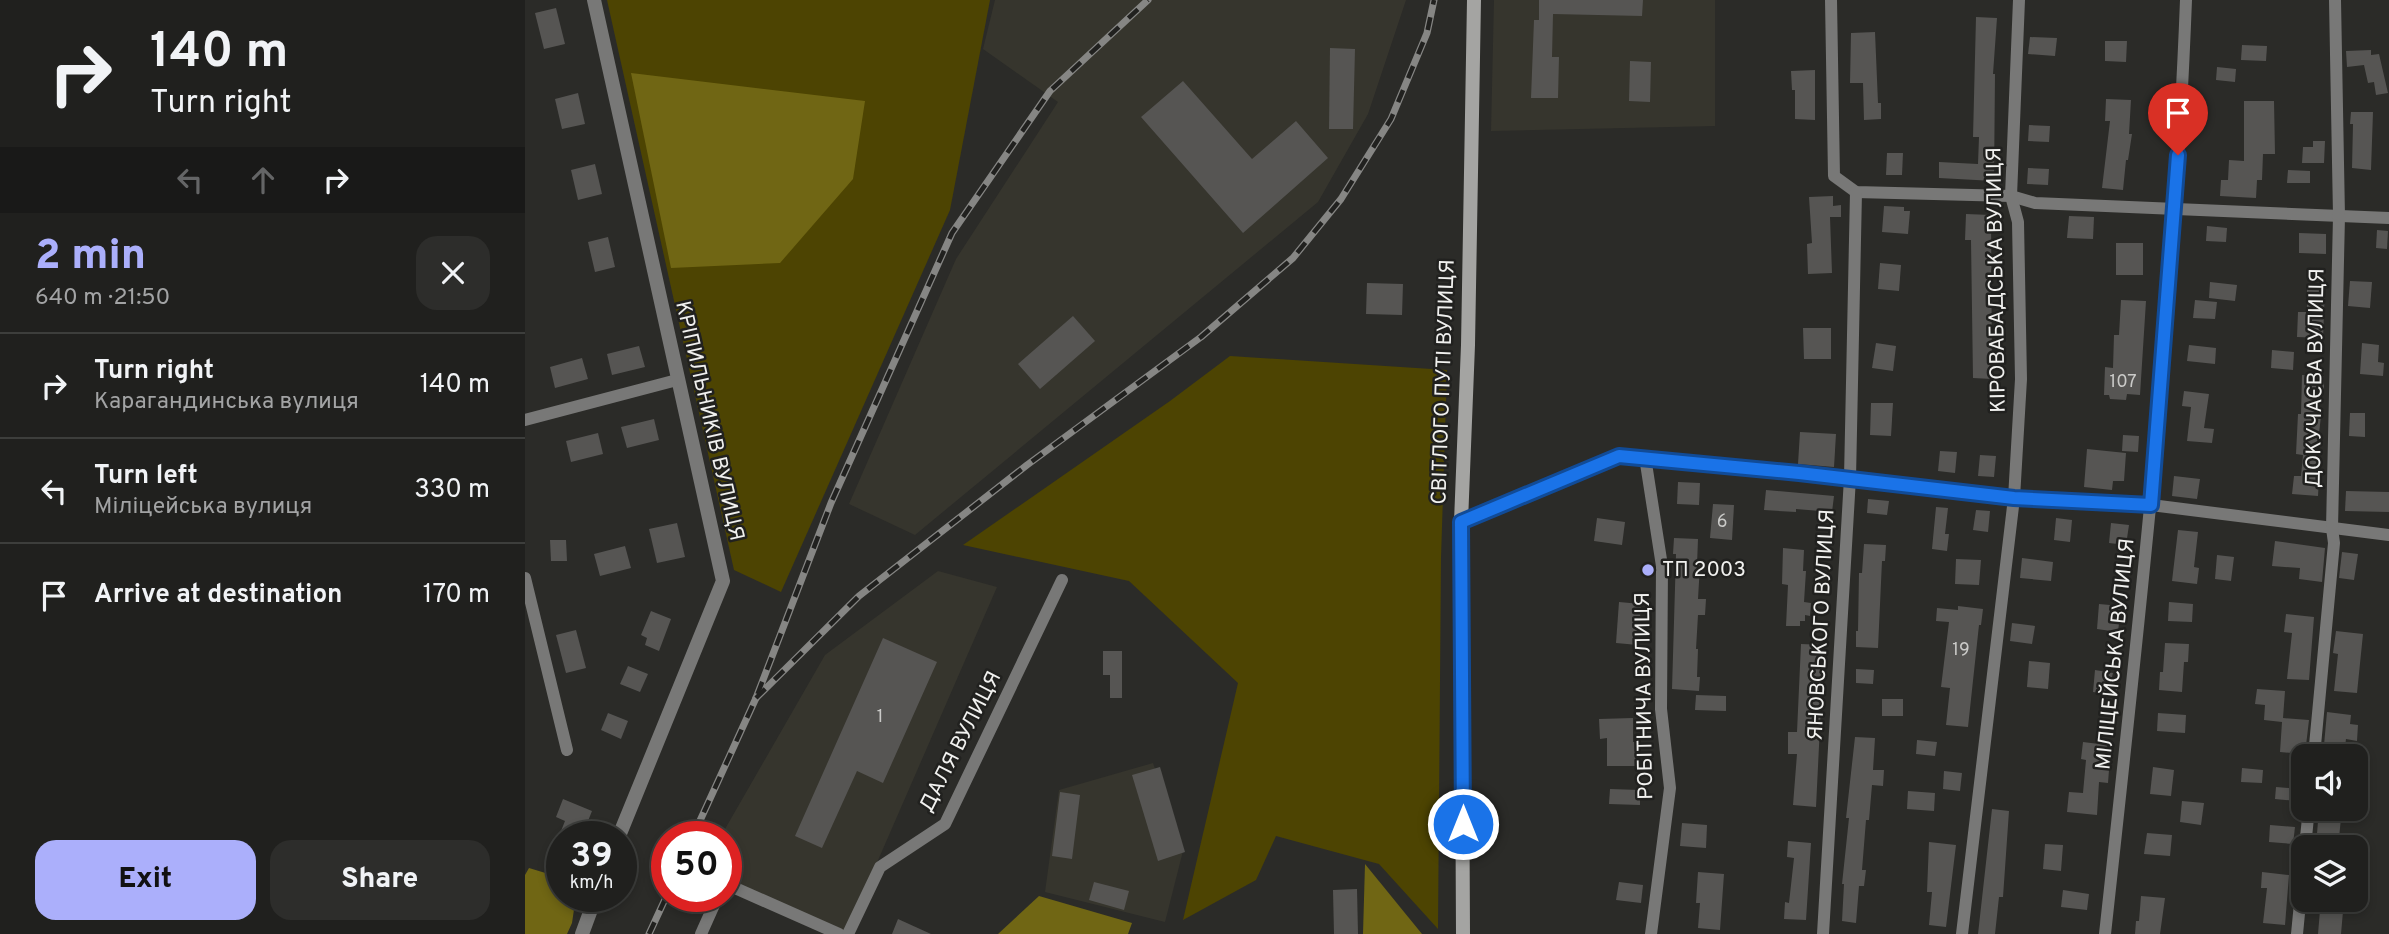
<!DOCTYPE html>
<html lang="en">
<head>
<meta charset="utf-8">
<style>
  :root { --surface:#20201e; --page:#2d2d2b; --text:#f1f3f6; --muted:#a2a3a4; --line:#3d3e3c; --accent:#abaffb }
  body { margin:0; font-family:Overpass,sans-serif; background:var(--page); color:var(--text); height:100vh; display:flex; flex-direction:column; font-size:26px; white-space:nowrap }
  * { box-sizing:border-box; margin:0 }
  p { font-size:23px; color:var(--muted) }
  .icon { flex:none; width:38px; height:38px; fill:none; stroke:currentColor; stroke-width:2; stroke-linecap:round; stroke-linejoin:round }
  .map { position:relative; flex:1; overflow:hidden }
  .drawer { display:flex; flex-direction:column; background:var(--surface); width:525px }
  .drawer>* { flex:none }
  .guide { background:#20201e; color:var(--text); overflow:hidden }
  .controls { position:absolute; left:1766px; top:744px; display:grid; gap:14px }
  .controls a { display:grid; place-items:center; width:77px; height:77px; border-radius:14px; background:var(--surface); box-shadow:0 4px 10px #0003,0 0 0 2px var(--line); font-size:35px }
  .speed { position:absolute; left:21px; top:821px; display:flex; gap:14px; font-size:35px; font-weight:700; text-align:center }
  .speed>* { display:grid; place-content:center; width:91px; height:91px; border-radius:50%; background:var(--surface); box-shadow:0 4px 10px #0003,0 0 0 2px var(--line); line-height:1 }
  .speed small { font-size:18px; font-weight:400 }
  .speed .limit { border:10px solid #d22; background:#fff; color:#111 }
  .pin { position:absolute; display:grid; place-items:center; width:60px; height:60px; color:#fff; margin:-72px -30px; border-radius:50% 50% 50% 0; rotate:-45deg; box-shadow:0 0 7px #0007 }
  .pin .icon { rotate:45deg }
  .me { position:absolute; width:77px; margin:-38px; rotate:0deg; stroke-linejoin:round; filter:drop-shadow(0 0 5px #0008) }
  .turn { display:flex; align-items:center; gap:24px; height:147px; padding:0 35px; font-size:32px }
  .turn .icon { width:91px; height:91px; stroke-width:2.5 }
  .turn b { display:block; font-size:49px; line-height:60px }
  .lanes { display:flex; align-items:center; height:66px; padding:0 35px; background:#0003; justify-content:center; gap:35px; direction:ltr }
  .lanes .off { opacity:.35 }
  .round { display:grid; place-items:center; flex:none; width:74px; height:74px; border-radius:21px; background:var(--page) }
  .overview { display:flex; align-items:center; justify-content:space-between; height:119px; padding:0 35px }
  h1 { font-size:42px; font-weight:800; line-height:52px; color:var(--accent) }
  .action { display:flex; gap:14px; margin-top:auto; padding:14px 35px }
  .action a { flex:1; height:80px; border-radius:21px; background:var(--accent); color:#111; font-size:28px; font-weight:800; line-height:80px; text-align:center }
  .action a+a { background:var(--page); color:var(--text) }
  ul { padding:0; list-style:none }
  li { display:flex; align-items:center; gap:21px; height:105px; padding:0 35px; border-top:2px solid var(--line) }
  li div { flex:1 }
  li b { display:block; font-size:26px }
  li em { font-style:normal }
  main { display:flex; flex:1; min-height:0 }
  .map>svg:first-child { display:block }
</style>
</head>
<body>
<main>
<section class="drawer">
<div class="guide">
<div class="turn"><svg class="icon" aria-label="right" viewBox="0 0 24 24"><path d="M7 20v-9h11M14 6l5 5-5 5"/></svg><div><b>140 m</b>Turn right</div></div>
<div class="lanes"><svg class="icon off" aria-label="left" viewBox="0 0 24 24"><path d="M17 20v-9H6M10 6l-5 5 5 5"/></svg><svg class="icon off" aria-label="ahead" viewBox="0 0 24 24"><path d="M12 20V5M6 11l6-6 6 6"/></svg><svg class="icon" aria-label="right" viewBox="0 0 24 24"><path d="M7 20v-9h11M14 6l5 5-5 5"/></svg></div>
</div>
<div class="overview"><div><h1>2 min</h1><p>640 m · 21:50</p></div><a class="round"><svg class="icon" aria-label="close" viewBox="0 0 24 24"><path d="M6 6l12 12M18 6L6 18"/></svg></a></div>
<ul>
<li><svg class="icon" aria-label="right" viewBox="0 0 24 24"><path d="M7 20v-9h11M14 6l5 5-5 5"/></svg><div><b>Turn right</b><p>Карагандинська вулиця</p></div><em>140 m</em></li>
<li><svg class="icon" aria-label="left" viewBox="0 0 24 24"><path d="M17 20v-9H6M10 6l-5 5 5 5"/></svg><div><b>Turn left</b><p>Міліцейська вулиця</p></div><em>330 m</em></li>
<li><svg class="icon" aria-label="arrive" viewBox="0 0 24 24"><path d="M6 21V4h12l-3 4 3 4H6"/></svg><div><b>Arrive at destination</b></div><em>170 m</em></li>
</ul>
<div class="action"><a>Exit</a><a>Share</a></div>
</section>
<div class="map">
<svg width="1864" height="934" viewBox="0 0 1864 934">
  <rect width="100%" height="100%" fill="#2b2b28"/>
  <g fill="#36352d">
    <polygon points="470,0 881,0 843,114 793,202 390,535 324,504 431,259 533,102 458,49"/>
    <polygon points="969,0 1190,0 1190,126 966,131"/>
    <polygon points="413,571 472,587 354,858 319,933 201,879 201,836 196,836 300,655"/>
    <polygon points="628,763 658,851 640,922 520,892 534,790"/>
  </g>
  <g fill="#4d4402">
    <polygon points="82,0 465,0 425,210 256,592 209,570"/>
    <polygon points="705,356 922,370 916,558 913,929 854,864 751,836 731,880 658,920 713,683 604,581 438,545 645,401"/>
  </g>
  <g fill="#706614">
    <polygon points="106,73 340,101 328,179 255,263 146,268"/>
    <polygon points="840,864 897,934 838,934"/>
    <polygon points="4,868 37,878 37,896 51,896 47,923 42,934 0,934 0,875"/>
    <polygon points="514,896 607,923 603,934 473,934"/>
  </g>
  <g fill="#565553">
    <polygon points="1014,0 1118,0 1117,16 1028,14 1027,57 1034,57 1033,98 1006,98 1009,20 1014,20"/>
    <polygon points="31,8 40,44 19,49 10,13"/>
    <polygon points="1451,17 1472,18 1468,74 1470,74 1469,181 1414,178 1414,162 1453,164 1454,137 1448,137"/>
    <polygon points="1350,32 1353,103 1356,103 1356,119 1339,120 1338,83 1325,83 1326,33"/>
    <polygon points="1505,37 1532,38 1530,56 1503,54"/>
    <polygon points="1580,41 1602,41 1601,62 1580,61"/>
    <polygon points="1717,45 1742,46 1741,61 1716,60"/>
    <polygon points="805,48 830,49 828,129 804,129"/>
    <polygon points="1846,50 1846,55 1854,54 1863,93 1851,95 1849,82 1843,83 1839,65 1822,67 1821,51"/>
    <polygon points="1105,61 1126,62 1125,102 1104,101"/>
    <polygon points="1692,67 1711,69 1710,82 1691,80"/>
    <polygon points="1290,70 1290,120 1270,119 1270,90 1267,90 1266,71"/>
    <polygon points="658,81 727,159 771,121 803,158 718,233 616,117"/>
    <polygon points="53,93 60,124 37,129 30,99"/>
    <polygon points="1581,99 1606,100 1604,134 1607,134 1603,160 1601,160 1598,190 1577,188 1585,121 1580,121"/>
    <polygon points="1719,101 1749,101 1750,154 1738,154 1737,180 1732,180 1731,198 1695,196 1696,180 1703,180 1704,160 1719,161"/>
    <polygon points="1826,112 1848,112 1846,170 1827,168 1828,124 1825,124"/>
    <polygon points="1504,125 1525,126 1524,142 1503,141"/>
    <polygon points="1788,141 1800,141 1799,163 1777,163 1778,147 1788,147"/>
    <polygon points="1362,153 1378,153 1377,175 1361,175"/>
    <polygon points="70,164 77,194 53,200 46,170"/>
    <polygon points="1503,168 1524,169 1523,185 1502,184"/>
    <polygon points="1763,170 1785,171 1785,183 1762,183"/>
    <polygon points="1308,196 1308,206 1316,205 1316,217 1305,217 1307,273 1283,274 1282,244 1287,243 1284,197"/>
    <polygon points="1359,206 1379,207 1379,211 1385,211 1383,234 1357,232"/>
    <polygon points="1441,214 1466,215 1467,379 1448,378 1446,240 1440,240"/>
    <polygon points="1544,216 1569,217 1568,239 1542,238"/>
    <polygon points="1682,226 1702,228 1701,242 1681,241"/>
    <polygon points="1852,230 1863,231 1862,249 1851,248"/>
    <polygon points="1774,233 1801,234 1801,254 1774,253"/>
    <polygon points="83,237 90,267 70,272 63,242"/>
    <rect x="1591" y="243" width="27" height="32"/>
    <polygon points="1355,263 1376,265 1374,291 1353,289"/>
    <polygon points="1825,281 1847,282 1845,308 1823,306"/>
    <polygon points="1685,282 1712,285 1710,301 1684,298"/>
    <polygon points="842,283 878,284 877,315 841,314"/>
    <polygon points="1782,286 1800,287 1798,338 1772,337 1773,312 1782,312"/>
    <polygon points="1596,300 1621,301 1615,395 1602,394 1601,400 1585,399 1584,395 1579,395 1580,367 1588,368 1589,335 1594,335"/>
    <polygon points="1670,300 1692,302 1690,319 1668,318"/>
    <polygon points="548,316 570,341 515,389 493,364"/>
    <polygon points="1278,328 1306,328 1306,359 1279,359"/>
    <polygon points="1351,343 1371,346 1368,371 1347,368"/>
    <polygon points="1837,343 1854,345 1853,362 1859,363 1858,376 1835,374"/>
    <polygon points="1664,345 1691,348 1690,364 1662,361"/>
    <polygon points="114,346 120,367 87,375 82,354"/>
    <polygon points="1747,350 1769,352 1768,370 1746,368"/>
    <polygon points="57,358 63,379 30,388 25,367"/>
    <polygon points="1777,375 1799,376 1799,390 1794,390 1793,415 1796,416 1791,459 1794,459 1792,477 1794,478 1793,496 1767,494 1769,476 1776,476 1778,455 1771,454 1773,414 1776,414"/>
    <polygon points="1659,391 1684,394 1679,428 1689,429 1687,443 1662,441 1666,407 1657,406"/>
    <polygon points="1346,403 1368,403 1366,436 1345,435"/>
    <polygon points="1825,413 1840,413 1840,437 1824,436"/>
    <polygon points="129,419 134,440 102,448 96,427"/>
    <polygon points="1275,432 1311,434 1309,467 1273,464"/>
    <polygon points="73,433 78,454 46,462 41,441"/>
    <polygon points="1598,435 1614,436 1613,452 1597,451"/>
    <polygon points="1562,449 1601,453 1599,481 1588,481 1587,490 1559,487"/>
    <polygon points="1415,451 1432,452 1430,473 1413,471"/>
    <polygon points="1455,455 1471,456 1469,477 1453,476"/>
    <polygon points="1649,476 1675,479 1672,499 1647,496"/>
    <polygon points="1153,482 1175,483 1174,505 1152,504"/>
    <polygon points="1241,490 1309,496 1307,512 1271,509 1271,512 1239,510"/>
    <polygon points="1821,491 1864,492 1864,512 1820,511"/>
    <polygon points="1343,499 1364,501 1362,515 1342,513"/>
    <polygon points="1188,504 1209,505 1207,540 1185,538"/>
    <polygon points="1411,507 1423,508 1420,534 1424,534 1422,551 1407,549"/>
    <polygon points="1451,510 1465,511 1463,532 1448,530"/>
    <polygon points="1072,518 1100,522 1097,545 1069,541"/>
    <polygon points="1531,518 1547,520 1545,542 1529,540"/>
    <polygon points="152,523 160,557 132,563 124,529"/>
    <polygon points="1586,523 1604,525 1601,545 1584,543"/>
    <polygon points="1653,530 1673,532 1669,567 1674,568 1672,584 1647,581"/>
    <polygon points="1149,538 1173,539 1172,565 1175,565 1173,599 1181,599 1180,615 1173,615 1171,649 1173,649 1172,677 1175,677 1174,691 1147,689 1151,554 1148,554"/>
    <polygon points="25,540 41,540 42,561 26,561"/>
    <polygon points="1750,541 1800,548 1797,582 1774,579 1775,568 1747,566"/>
    <polygon points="1339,544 1361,545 1360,561 1357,561 1353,648 1331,647 1331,631 1333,631 1334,573 1337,573"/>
    <polygon points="100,546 106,568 75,576 69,554"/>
    <polygon points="1258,548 1279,550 1278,571 1281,571 1279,602 1286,603 1285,616 1280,615 1280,621 1275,621 1275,626 1261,626 1263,585 1257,584"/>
    <polygon points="1817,552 1833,554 1829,580 1814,578"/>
    <polygon points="1692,555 1709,557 1706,581 1690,579"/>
    <polygon points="1497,558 1528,562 1526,581 1495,578"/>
    <polygon points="1431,559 1456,560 1454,585 1430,584"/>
    <polygon points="1094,602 1116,604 1113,645 1091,643"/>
    <polygon points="1644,602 1668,604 1667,622 1643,621"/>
    <polygon points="1574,604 1596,606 1593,632 1572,629"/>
    <polygon points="1433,606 1458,609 1456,625 1454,625 1443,727 1421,725 1425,688 1416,687 1424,622 1411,621 1412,608 1433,610"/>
    <polygon points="126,611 146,619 134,651 120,645 122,638 116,635"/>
    <polygon points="1761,614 1789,617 1784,680 1762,679 1767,633 1759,632"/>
    <polygon points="1487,623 1510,626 1507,644 1485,641"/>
    <polygon points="51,630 61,668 41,673 31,635"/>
    <polygon points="1811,631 1838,634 1832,693 1809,691 1813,654 1808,653"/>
    <polygon points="358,638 412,662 358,783 332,771 297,848 270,836"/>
    <polygon points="1640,643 1664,644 1663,662 1659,662 1657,692 1634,690 1635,672 1638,672"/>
    <polygon points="1276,644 1299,645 1291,807 1268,805 1272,754 1263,754 1263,732 1272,732"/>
    <polygon points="578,651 597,651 597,698 585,698 585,675 578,675"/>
    <polygon points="1504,661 1525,663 1523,689 1502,687"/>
    <polygon points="103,666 123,674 115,692 95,684"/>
    <polygon points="1331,669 1349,670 1348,684 1331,683"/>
    <polygon points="1570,670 1588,673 1587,677 1594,678 1591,695 1568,692"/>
    <polygon points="1732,689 1760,691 1758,718 1784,720 1780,754 1755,752 1757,722 1739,720 1740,705 1730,704"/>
    <polygon points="1171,695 1201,696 1201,711 1170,710"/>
    <rect x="1357" y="699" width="21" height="17"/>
    <polygon points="1802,712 1826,715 1825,724 1833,725 1832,741 1821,739 1819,756 1798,756"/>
    <polygon points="83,713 103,721 96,739 76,730"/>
    <polygon points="1633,713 1661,715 1660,733 1632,731"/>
    <polygon points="1108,718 1108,742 1112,742 1112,766 1082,766 1082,738 1075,739 1074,719"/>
    <polygon points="1330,737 1350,738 1348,770 1359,770 1358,786 1347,785 1344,820 1341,820 1337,870 1341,870 1339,886 1334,886 1331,923 1317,921 1319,884 1317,884 1324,818 1321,818"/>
    <polygon points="1392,740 1412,742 1410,756 1391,754"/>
    <polygon points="1558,742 1582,745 1579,769 1584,770 1583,783 1574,782 1572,815 1542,812 1544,792 1558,793 1561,760 1556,759"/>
    <polygon points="635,767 660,852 633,861 607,775"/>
    <polygon points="1628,767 1649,770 1646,796 1625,794"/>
    <polygon points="1717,768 1738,770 1737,783 1716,782"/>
    <polygon points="1419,771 1437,773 1435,791 1418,789"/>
    <polygon points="1751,787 1774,789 1773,801 1750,799"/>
    <polygon points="1085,789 1115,790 1115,805 1084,804"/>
    <polygon points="1383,791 1410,793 1409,811 1382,809"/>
    <polygon points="535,792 555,795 547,859 527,856"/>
    <polygon points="38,799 67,811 57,836 34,836 40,821 31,817"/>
    <polygon points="1657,801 1679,803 1676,825 1655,822"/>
    <polygon points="1794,808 1817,809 1813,847 1791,847"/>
    <polygon points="1467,809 1484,811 1478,897 1474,897 1470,934 1453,934"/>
    <polygon points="1157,823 1182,825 1181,848 1155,846"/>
    <polygon points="1745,825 1770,827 1768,844 1744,842"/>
    <polygon points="1622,833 1647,835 1645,856 1619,854"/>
    <polygon points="1263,841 1286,843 1281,920 1259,919 1260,902 1264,903 1269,858 1262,857"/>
    <polygon points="1404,842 1431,845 1421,927 1404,925 1407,892 1402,892"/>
    <polygon points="1520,844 1538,845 1536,871 1518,869"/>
    <polygon points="1173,872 1199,874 1195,930 1173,928 1175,903 1171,903"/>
    <polygon points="1737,872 1764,875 1760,925 1738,923 1742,888 1736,888"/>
    <polygon points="569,882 604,891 599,910 564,900"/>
    <polygon points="1094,882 1118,885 1116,903 1091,900"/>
    <polygon points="832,889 833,934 809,934 808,890"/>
    <polygon points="1538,890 1564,894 1562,910 1536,907"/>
    <polygon points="1616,896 1640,898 1635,934 1610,934 1611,921 1614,921"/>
    <polygon points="1784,900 1819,900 1816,934 1793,934 1795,910 1783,909"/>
    <polygon points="373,919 406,934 367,934"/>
  </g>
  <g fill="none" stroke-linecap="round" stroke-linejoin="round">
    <g stroke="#787877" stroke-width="12">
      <polyline points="1306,0 1309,176 1331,192 1486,196 1510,203 1864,218"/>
      <polyline points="0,420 152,380"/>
      <polyline points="1120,457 1137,566 1136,709 1145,788 1126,934"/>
      <polyline points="936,522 1094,456 1325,478 1489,498 1626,505 1864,535"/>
      <polyline points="0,578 42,750"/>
      <polyline points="1789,756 1809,543 1807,528 1814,216 1810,0"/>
      <polyline points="1780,847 1784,808"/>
      <polyline points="201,884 314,934"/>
      <polyline points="176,934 193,896"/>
      <polyline points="323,934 355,867 420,824 537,580"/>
      <polyline points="1298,934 1325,478 1331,192"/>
      <polyline points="1437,934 1489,498 1496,379 1493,222 1486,196 1494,0"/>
      <path d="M1580,934C1614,623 1649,313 1661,0"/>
      <polyline points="1772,934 1778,872"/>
    </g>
    <g stroke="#787877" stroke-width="14">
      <polyline points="69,0 198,581 94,836"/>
      <polyline points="57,934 71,896"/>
    </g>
    <polyline stroke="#a4a4a2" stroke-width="14" points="938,934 936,522 943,345 949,0"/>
    <defs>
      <g id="rail">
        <polyline points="231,698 334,596 502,465 676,337 768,258 816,199 866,119 902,33 909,0"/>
        <polyline points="168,836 231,698 306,503 427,233 525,91 623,0"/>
        <polyline points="124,934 142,895"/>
      </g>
    </defs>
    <use href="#rail" stroke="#868684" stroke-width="7"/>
    <use href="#rail" stroke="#21211f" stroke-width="4.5" stroke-dasharray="13" stroke-linecap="butt"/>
  </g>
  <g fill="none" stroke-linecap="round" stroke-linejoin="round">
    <defs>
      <polyline id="route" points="938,824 936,522 1094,456 1274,473 1489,498 1626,505 1653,155"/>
    </defs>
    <use href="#route" stroke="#114b97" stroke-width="18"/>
    <use href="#route" stroke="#1a73e8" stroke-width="12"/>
  </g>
  <circle fill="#abaffb" stroke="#21211f" stroke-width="2.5" cx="1123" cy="570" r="7"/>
  <g text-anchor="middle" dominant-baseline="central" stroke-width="5" stroke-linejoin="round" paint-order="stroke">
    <g font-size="18" fill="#cacac8">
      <text x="1598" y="382">107</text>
      <text x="1197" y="522">6</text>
      <text x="1436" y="650">19</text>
      <text x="355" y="717">1</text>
    </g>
    <g font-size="21" fill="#f1f1ef" stroke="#21211f">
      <text transform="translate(1472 280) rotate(-91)">КІРОВАБАДСЬКА ВУЛИЦЯ</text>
      <text transform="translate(1791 378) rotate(-89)">ДОКУЧАЄВА ВУЛИЦЯ</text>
      <text transform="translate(919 382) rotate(-88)">СВІТЛОГО ПУТІ ВУЛИЦЯ</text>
      <text transform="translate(184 421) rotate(77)">КРІПИЛЬНИКІВ ВУЛИЦЯ</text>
      <text transform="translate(1297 625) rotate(-87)">ЯНОВСЬКОГО ВУЛИЦЯ</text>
      <text transform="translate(1591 654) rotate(-84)">МІЛІЦЕЙСЬКА ВУЛИЦЯ</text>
      <text transform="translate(1120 696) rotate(-91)">РОБІТНИЧА ВУЛИЦЯ</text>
      <text transform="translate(436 742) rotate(-63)">ДАЛЯ ВУЛИЦЯ</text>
    </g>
    <g font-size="21" fill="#f1f1ef" stroke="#21211f" text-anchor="start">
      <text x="1137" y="570">ТП 2003</text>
    </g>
  </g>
</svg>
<div class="controls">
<a><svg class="icon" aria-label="sound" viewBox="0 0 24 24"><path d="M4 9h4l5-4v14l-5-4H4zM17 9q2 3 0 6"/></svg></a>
<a><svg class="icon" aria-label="layers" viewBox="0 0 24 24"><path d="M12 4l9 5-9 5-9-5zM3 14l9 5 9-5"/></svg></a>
</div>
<div class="speed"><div>39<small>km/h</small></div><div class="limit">50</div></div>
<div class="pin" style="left:1653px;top:155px;background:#d93025"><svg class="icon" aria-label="arrive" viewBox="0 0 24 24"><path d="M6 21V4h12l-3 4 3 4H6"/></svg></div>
<svg class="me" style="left:938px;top:824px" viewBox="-20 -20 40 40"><circle r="17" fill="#1a73e8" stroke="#fff" stroke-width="3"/><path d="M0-11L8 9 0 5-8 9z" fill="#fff"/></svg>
</div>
</main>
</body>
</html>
